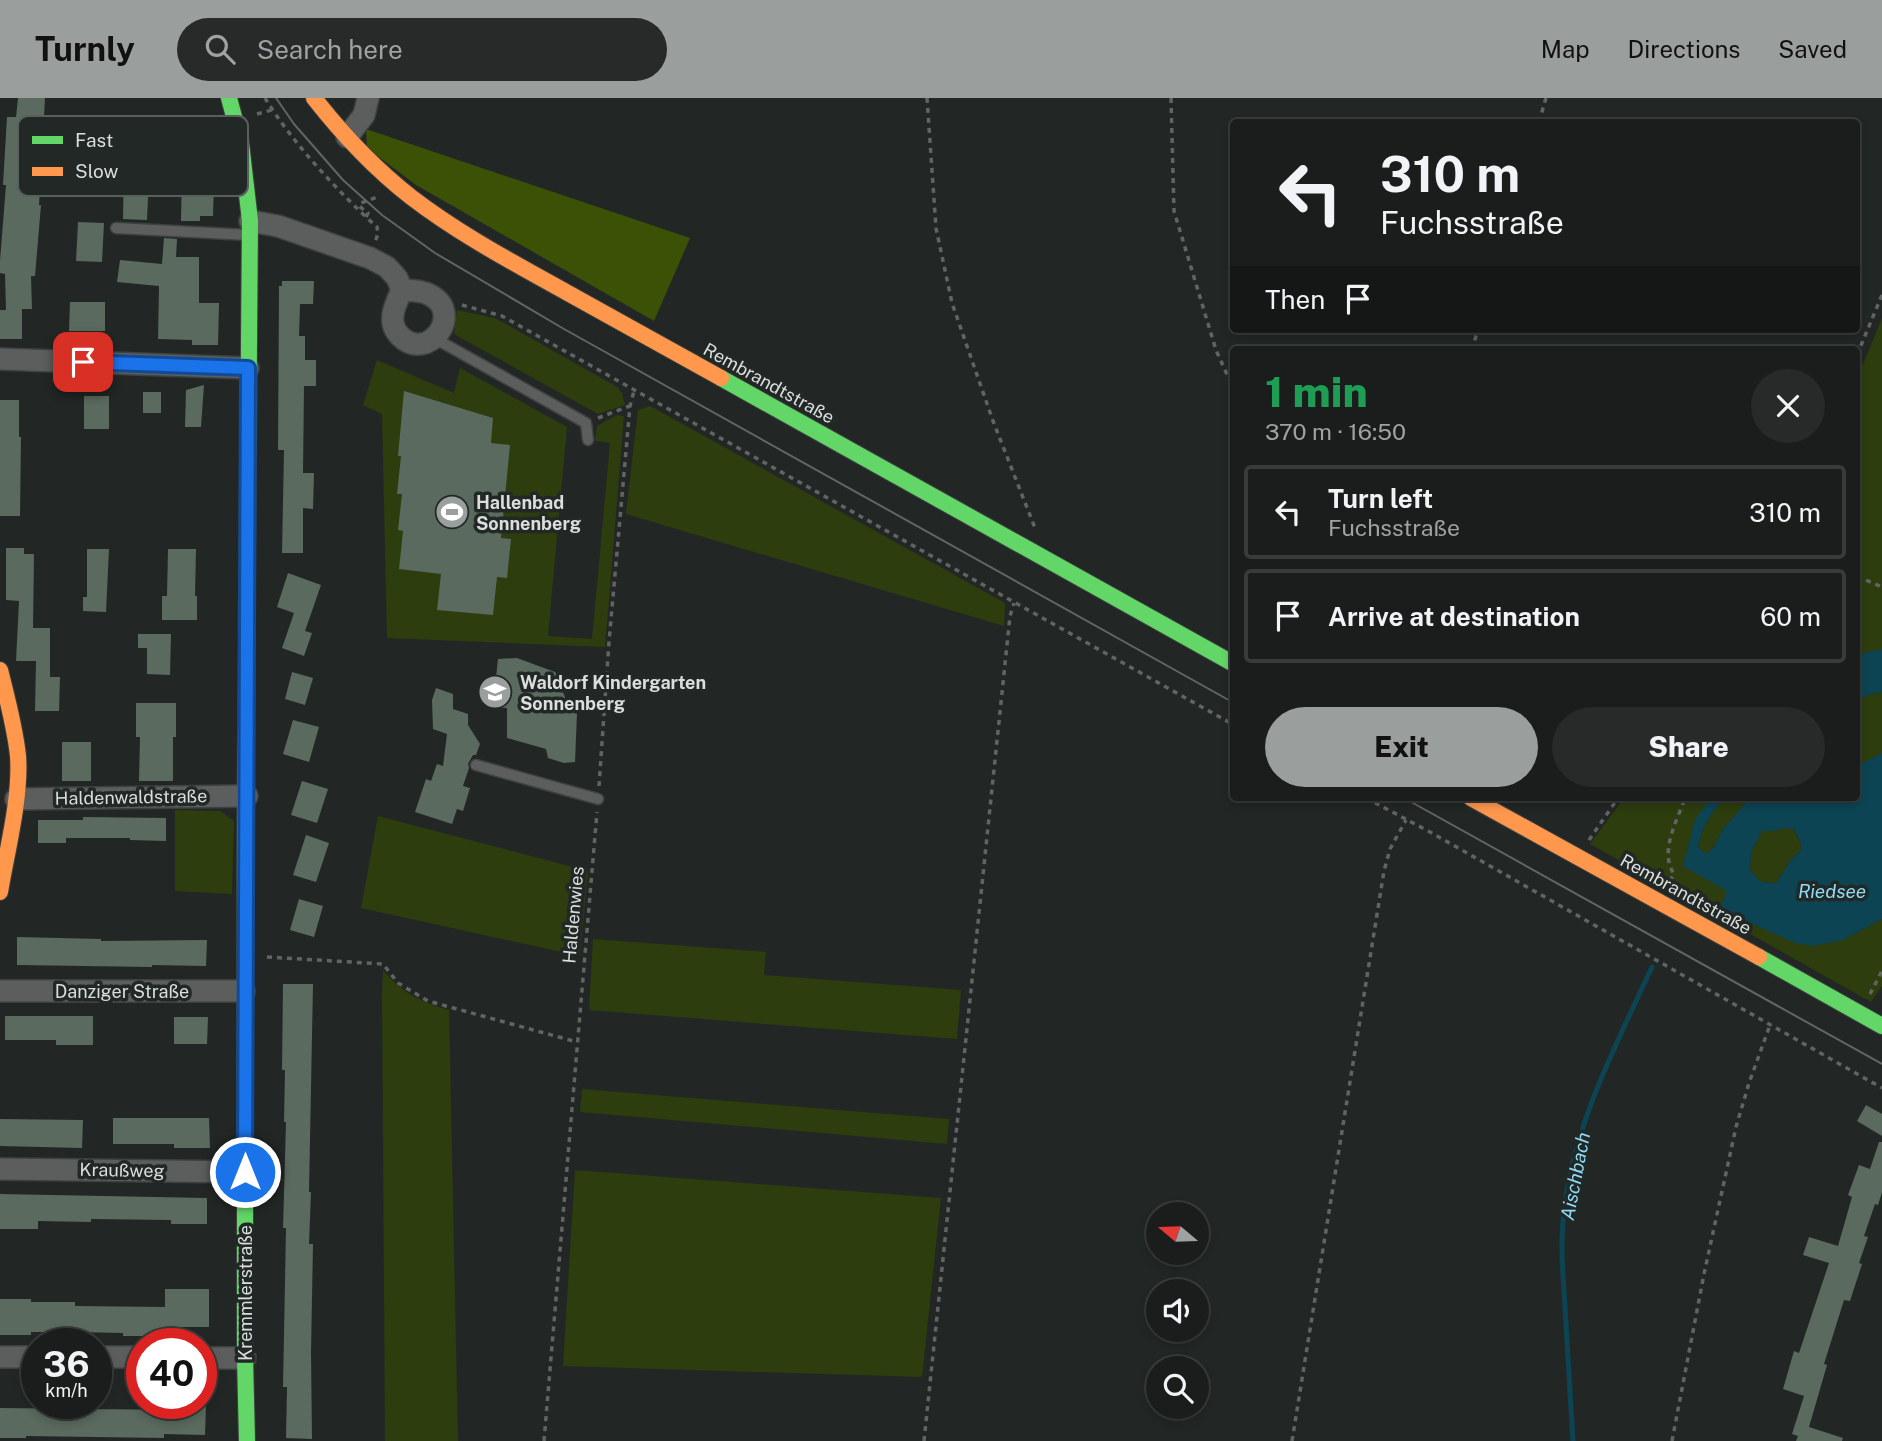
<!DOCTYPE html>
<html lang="en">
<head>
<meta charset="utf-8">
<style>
  :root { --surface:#1a1d1c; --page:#272a29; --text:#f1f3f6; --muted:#9fa2a3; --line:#383b3b; --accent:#9a9e9d }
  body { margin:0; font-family:"Public Sans",sans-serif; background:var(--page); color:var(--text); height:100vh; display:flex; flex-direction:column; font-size:26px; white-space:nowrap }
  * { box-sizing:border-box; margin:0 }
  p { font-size:23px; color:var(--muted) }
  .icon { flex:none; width:38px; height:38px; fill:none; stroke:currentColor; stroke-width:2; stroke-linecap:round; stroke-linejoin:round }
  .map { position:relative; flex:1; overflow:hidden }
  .sheet { position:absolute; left:1230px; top:248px; width:630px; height:455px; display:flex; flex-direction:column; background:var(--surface); border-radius:7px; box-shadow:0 4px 10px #0003,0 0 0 2px var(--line) }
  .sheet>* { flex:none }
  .top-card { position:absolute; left:1230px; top:21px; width:630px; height:214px; border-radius:7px; box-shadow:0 4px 10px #0003,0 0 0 2px var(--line); background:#1a1d1c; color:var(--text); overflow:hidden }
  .needle { width:46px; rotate:289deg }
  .tools { position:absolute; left:1146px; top:1104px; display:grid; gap:14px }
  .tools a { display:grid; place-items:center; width:63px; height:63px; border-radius:50%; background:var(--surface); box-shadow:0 4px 10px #0003,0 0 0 2px var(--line); font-size:35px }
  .speed { position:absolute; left:21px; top:1230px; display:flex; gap:14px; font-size:35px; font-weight:700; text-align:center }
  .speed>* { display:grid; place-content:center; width:91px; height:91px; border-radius:50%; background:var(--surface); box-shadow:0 4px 10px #0003,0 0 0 2px var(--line); line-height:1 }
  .speed small { font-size:18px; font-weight:400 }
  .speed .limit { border:10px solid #d22; background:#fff; color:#111 }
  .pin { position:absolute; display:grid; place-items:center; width:60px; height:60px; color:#fff; margin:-30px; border-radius:14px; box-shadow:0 4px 10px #0006 }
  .me { position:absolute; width:77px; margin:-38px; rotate:0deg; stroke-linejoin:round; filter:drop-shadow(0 0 5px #0008) }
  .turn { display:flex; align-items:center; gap:24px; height:147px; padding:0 35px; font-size:32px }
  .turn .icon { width:91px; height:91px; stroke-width:2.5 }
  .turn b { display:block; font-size:49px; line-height:60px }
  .then { display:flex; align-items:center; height:66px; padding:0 35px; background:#0003; gap:14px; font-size:26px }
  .round { display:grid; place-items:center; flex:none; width:74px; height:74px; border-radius:37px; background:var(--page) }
  .summary { display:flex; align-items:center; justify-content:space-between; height:119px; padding:0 35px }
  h1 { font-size:42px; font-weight:800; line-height:52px; color:#1e9e55 }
  .cta { display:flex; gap:14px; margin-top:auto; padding:14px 35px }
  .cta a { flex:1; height:80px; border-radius:42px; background:var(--accent); color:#111; font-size:28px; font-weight:800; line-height:80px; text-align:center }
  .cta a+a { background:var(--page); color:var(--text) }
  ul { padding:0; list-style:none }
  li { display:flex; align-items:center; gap:21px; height:94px; margin:0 14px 10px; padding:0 21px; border:4px solid var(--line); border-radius:7px }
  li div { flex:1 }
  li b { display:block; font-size:26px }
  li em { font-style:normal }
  header { display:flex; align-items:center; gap:42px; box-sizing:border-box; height:98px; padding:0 35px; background:var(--accent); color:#111 }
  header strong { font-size:33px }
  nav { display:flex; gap:38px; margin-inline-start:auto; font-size:24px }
  .search { width:490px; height:63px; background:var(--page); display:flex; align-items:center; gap:18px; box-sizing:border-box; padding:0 24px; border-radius:38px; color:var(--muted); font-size:26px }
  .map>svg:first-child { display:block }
</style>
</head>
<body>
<header>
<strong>Turnly</strong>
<div class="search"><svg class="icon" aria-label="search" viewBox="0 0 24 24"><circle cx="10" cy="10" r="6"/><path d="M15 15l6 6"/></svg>Search here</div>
<nav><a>Map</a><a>Directions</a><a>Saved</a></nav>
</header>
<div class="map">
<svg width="1882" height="1343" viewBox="0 0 1882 1343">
  <rect width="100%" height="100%" fill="#222725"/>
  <g fill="#2d3d0e">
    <polygon points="457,212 495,220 617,289 622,295 625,307 598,316 454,236"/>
    <polygon points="1882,220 1882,551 1857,557 1857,281"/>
    <polygon points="377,262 454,295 460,270 567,329 548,538 592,541 610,345 595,343 597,328 617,317 624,318 605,549 387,540 382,316 363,307"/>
    <polygon points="650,308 1005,505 1004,528 626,416 638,312"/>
    <polygon points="1882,594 1882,655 1857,668 1857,603 1869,596"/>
    <polygon points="1624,700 1711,700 1687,751 1843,842 1882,821 1882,888 1871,904 1590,746"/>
    <path d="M1725,700H1750L1723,731L1714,749L1706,756L1698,749C1704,726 1709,718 1725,700Z"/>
    <polygon points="175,712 220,713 234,723 232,796 175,793"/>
    <polygon points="378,718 588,773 580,858 361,810"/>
    <polygon points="1785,730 1793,730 1801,746 1800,754 1792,760 1776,785 1760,784 1750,772 1751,754 1762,733 1775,733"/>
    <polygon points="593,841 766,854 764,877 961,892 957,941 589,912"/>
    <path d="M383,872C402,895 421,904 449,912L458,1343H385L382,896Z"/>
    <polygon points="582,991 949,1021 947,1046 580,1014"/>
    <polygon points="575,1072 941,1100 922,1279 563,1268"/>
  </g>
  <polygon fill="#3b5106" points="366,31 690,140 654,223 416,87 367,50"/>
  <g fill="#0c4454" fill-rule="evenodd">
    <polygon points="1882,551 1882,594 1869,596 1857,603 1857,557"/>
    <path d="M1882,655V821L1843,842L1813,848L1795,845L1720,811L1727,793L1683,768L1695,722L1711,700H1725C1709,718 1704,726 1698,749L1706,756L1714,749L1723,731L1750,700H1857V668ZM1785,730L1794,731L1801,746L1800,754L1792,760L1776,785L1761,784L1750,772L1751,754L1762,733H1775Z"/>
  </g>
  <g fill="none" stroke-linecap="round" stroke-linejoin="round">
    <path stroke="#0c4454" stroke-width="5" d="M1573,1343C1570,1299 1568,1254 1565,1210C1563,1178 1560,1146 1564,1114C1573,1028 1616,947 1652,869"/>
  </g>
  <g fill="#5a6a5e">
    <polygon points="18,0 45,0 39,107 41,107 35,178 31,178 32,211 22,211 22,241 0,241 0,212 6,212 5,176 0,175 0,163 6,87 3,87 7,19 16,19"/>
    <polygon points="72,23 145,27 144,79 149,79 147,122 123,121 124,63 70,59"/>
    <polygon points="176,31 206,32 204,83 214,83 213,118 200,118 200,123 181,123 182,68 176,68"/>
    <polygon points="78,124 104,125 102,164 76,163"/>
    <polygon points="164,140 177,141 176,159 199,159 199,205 219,205 218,247 192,247 192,242 158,241 159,188 117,184 120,162 162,166"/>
    <polygon points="282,183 314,183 313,206 300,206 299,238 305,238 305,262 316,262 316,288 304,288 303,375 314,375 313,411 303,410 303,455 282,455 284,352 278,352 279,188 282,188"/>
    <polygon points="70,204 105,204 105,233 69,233"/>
    <polygon points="204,287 201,329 185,329 186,292"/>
    <polygon points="404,293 493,320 491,345 510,347 501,440 511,441 507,480 497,479 493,517 437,512 441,476 399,471 403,433 398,432 402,396 397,396 401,358 398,358"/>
    <rect x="143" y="294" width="18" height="21"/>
    <rect x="84" y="298" width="25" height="33"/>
    <polygon points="0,302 19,302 19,339 21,339 20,418 0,418"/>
    <polygon points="6,450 24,450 24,456 34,456 33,530 50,530 50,579 60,579 59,613 35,613 36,563 16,563 19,503 6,502"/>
    <polygon points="87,451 109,451 106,514 83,513 83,499 87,499"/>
    <polygon points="168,451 196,451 195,498 197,498 197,522 162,522 162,498 167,498"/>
    <polygon points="288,475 321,487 305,533 312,535 304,558 282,550 294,515 277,509"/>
    <polygon points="138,536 171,536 170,577 147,576 147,550 138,550"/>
    <polygon points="517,560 555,574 569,590 563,594 571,614 577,615 575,664 564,665 548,660 546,651 507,640 507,610 489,609 491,589 495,589 498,561"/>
    <polygon points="292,574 313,580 305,607 285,601"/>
    <polygon points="436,590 453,596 453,611 468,616 468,627 480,646 476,657 473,657 468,666 469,670 463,688 470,690 463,713 457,711 452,726 415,714 426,681 431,683 437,666 443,668 447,636 433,631 432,602"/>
    <polygon points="136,605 176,605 176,639 173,639 173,683 139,683 140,639 136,639"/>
    <polygon points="293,622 319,629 309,664 283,656"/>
    <rect x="62" y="644" width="29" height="39"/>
    <polygon points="302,683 328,691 317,725 291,717"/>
    <polygon points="83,719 166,720 166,743 130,742 130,740 66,740 66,745 38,745 38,722 83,722"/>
    <polygon points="306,737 329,745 316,784 293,777"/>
    <polygon points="299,801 323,808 314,839 290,832"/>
    <polygon points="17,839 101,841 101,843 207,842 206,868 152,867 152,869 17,867"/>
    <polygon points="283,886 313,886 309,1094 311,1094 309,1146 313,1146 311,1254 312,1341 286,1340 287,1289 283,1289 286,1130 283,1130 286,1024 284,1024 285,972 282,972"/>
    <polygon points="5,918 93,918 93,947 56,947 56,942 5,942"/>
    <polygon points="174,919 208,919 207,946 174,946"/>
    <polygon points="1866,1007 1882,1016 1882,1038 1857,1023"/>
    <polygon points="113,1020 209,1020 210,1050 174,1050 174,1046 113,1046"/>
    <polygon points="0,1021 83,1022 82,1050 0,1048"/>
    <polygon points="1879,1044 1882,1044 1882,1094 1878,1107 1875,1106 1864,1138 1868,1139 1859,1165 1862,1166 1850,1203 1844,1202 1824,1266 1827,1267 1809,1329 1843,1340 1842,1343 1796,1343 1798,1338 1792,1336 1804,1298 1783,1291 1794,1253 1799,1255 1829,1165 1803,1157 1809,1139 1838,1148 1852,1099 1848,1097 1859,1067 1870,1071"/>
    <polygon points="0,1096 207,1100 207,1126 171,1126 171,1122 91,1121 91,1124 38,1123 38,1131 0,1131"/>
    <polygon points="165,1191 209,1191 209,1229 167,1229 166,1238 123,1238 123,1235 75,1234 31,1234 31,1237 0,1237 0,1201 31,1201 31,1204 75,1204 75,1208 165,1209"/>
    <polygon points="180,1306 206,1306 205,1337 164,1336 164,1340 26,1338 26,1340 0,1340 0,1310 179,1312"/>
  </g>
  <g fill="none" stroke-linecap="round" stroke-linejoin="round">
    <defs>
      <g id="lane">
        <polyline points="116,130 249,137"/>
        <polyline points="434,240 586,325 588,342"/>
        <polyline points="476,667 598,701"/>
      </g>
      <g id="street">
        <polyline points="347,39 364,17 368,0"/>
        <polyline points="250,123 278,128 370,160 387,169 397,180 402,192"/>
        <path d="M402,192C411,193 422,192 430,197C465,215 428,266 400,238C386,224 395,207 402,192Z"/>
        <polyline points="0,261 248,270"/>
        <polyline points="16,701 247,698"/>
        <polyline points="0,893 244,893"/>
        <polyline points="0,1071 245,1074"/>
        <polyline points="0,1259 37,1259"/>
        <polyline points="96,1259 142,1259"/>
        <polyline points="201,1260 245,1260"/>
      </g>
      <g id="fast">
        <polyline points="229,0 241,45 250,123 247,487"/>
        <polyline points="721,280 1234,566"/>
        <polyline points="245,780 245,1260 247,1343"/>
        <polyline points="1759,859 1882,928"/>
      </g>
      <g id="slow">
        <path d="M314,0C343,37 374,70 411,99C459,136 514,165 566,194C618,223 669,251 721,280"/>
        <path d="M0,572C7,600 15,629 18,658C21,700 7,752 0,794"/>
        <polyline points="1471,700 1759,859"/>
        <polyline points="245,780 247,487"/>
      </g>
    </defs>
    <use href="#lane" stroke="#3d413f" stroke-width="13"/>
    <use href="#street" stroke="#3d413f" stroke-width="24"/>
    <use href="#fast" stroke="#3d413f" stroke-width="18"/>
    <use href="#slow" stroke="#3d413f" stroke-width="18"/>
    <g stroke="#616463" stroke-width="3.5" stroke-dasharray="5 5" stroke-linecap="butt">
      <path d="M265,0C291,43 339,95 377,129L378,136L375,144"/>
      <polyline points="927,0 936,130 952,205 993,323 1035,430"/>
      <polyline points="1171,0 1174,113 1216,252 1234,292"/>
      <polyline points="257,16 272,12"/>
      <polyline points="1539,24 1546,0"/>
      <polyline points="366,119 368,115 359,108 361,105 377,99"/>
      <polyline points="462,207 502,218 1234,627"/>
      <polyline points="1472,252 1478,231"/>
      <polyline points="1857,257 1882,197"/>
      <polyline points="598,320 630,308"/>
      <polyline points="1857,478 1882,489"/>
      <polyline points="599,688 609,544 630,308 634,293"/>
      <polyline points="1366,700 1430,734 1882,990"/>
      <polyline points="1589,742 1618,700"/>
      <path d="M1670,783L1674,776C1659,754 1677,723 1685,700"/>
      <polyline points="267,859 383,866 398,885 428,903 577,944"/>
      <polyline points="1870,896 1882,873"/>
      <polyline points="544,1343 597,714"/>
      <polyline points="924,1343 1010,518 1014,505"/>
      <polyline points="1292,1343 1384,773 1390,751 1406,722"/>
      <polyline points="1672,1343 1704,1176 1736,1029 1749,985 1770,927"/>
    </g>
    <use href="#lane" stroke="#5c5e5d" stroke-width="10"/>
    <use href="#street" stroke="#5c5e5d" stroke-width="21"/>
    <use href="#fast" stroke="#63d668" stroke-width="16"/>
    <use href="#slow" stroke="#ff974d" stroke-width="16"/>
    <g stroke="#626564" stroke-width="2">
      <polyline points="276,0 294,26 343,82 382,117 435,155 564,231 1234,605"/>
      <polyline points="1404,700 1882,966"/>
    </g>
  </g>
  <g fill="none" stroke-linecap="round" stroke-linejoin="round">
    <defs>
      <polyline id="route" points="83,264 248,270 245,1074"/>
    </defs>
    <use href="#route" stroke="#114b97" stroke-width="18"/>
    <use href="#route" stroke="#1a73e8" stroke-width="12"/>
  </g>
  <defs>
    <symbol id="stadium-disc" viewBox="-11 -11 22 22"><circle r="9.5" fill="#9a9e9d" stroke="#212826"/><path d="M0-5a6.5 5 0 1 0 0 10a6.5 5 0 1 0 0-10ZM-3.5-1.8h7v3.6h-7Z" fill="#fff"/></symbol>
    <symbol id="school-disc" viewBox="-11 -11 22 22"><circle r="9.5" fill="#9a9e9d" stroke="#212826"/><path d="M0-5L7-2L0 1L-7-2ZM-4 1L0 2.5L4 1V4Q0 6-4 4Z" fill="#fff"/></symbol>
  </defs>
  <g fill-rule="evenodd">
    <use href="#stadium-disc" x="433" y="395" width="38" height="38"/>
    <use href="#school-disc" x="476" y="575" width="38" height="38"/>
  </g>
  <g text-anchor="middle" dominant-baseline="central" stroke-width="7" stroke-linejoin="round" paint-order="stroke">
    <g font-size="18" fill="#dadedd" stroke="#212826">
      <text transform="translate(769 285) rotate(29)">Rembrandtstraße</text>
      <text transform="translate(131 699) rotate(-1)">Haldenwaldstraße</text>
      <text transform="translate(1686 796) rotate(29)">Rembrandtstraße</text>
      <text transform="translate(573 817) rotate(-85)">Haldenwies</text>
      <text x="122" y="893">Danziger Straße</text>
      <text transform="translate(122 1072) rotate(1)">Kraußweg</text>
      <text transform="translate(245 1195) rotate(-90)">Kremmlerstraße</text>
    </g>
    <g font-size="18" font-weight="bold" fill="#dadedd" stroke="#212826" text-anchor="start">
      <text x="476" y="404">Hallenbad<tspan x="476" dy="21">Sonnenberg</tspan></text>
      <text x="520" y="584">Waldorf Kindergarten<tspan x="520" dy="21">Sonnenberg</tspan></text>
    </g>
    <g font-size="19" font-style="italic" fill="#8fdaf5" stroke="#212826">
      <text x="1832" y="793">Riedsee</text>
      <text transform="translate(1575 1078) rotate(-79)">Aischbach</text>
    </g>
  </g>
  <rect x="18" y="18" width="230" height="80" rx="10" fill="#212826" stroke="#585f5d" stroke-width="2"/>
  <rect x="32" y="38" width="31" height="8" fill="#63d668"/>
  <rect x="32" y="69" width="31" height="9" fill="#ff974d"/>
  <g font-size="19" fill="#dadedd">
    <text x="75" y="49">Fast</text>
    <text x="75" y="80">Slow</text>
  </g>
</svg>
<div class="tools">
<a><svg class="needle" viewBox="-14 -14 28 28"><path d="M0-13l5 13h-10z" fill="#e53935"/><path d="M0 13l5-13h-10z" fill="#9fa2a3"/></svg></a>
<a><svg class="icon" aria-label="sound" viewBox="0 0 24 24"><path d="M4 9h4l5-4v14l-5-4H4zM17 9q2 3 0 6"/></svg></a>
<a><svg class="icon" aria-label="search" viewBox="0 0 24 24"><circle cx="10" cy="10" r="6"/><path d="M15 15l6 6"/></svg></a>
</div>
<div class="speed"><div>36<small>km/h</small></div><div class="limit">40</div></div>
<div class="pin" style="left:83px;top:264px;background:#d93025"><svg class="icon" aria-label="arrive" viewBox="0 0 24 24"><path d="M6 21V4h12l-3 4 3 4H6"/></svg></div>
<svg class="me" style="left:245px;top:1074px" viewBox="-20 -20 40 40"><circle r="17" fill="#1a73e8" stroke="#fff" stroke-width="3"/><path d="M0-11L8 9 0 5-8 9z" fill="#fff"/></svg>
<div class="top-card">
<div class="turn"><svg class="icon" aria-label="left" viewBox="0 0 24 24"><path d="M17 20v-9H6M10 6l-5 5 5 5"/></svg><div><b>310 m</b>Fuchsstraße</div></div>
<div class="then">Then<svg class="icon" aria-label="arrive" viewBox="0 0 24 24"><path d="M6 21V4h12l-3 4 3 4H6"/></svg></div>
</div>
<section class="sheet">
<div class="summary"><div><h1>1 min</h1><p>370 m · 16:50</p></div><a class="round"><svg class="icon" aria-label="close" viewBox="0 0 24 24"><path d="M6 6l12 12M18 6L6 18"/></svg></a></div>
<ul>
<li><svg class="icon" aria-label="left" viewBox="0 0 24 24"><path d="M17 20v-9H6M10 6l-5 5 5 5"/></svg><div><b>Turn left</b><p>Fuchsstraße</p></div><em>310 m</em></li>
<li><svg class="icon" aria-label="arrive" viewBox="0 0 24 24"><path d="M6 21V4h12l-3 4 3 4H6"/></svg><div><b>Arrive at destination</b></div><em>60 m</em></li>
</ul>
<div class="cta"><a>Exit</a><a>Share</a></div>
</section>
</div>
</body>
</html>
